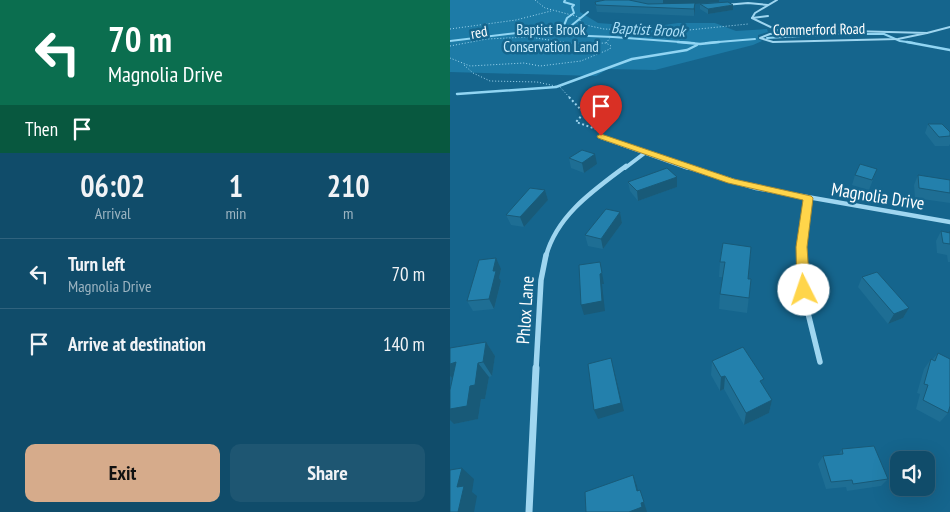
<!DOCTYPE html>
<html lang="en">
<head>
<meta charset="utf-8">
<style>
  :root { --surface:#104c6a; --page:#1e5672; --text:#f1f3f6; --muted:#9cb4c1; --line:#30637e; --accent:#d6ab8b }
  body { margin:0; font-family:"PT Sans Narrow",sans-serif; background:var(--page); color:var(--text); height:100vh; display:flex; flex-direction:column; font-size:19px; white-space:nowrap }
  * { box-sizing:border-box; margin:0 }
  p { font-size:16px; color:var(--muted) }
  .icon { flex:none; width:28px; height:28px; fill:none; stroke:currentColor; stroke-width:2; stroke-linecap:round; stroke-linejoin:round }
  .map { position:relative; flex:1; overflow:hidden }
  .sheet { display:flex; flex-direction:column; background:var(--surface); width:450px }
  .sheet>* { flex:none }
  .top-card { background:#0b6e4f; color:#fff; overflow:hidden }
  .fabs { position:absolute; left:440px; top:451px; display:grid; gap:10px }
  .fabs a { display:grid; place-items:center; width:45px; height:45px; border-radius:10px; background:var(--surface); box-shadow:0 5px 20px #0002,0 0 0 1px var(--line); font-size:25px }
  .pin { position:absolute; display:grid; place-items:center; width:42px; height:42px; color:#fff; margin:-51px -21px; border-radius:50% 50% 50% 0; rotate:-45deg; box-shadow:0 0 5px #0007 }
  .pin .icon { rotate:45deg }
  .me { position:absolute; width:55px; margin:-28px; rotate:356deg; stroke-linejoin:round; filter:drop-shadow(0 0 4px #0008) }
  .turn { display:flex; align-items:center; gap:18px; height:105px; padding:0 25px; font-size:22px }
  .turn .icon { width:65px; height:65px; stroke-width:2.5 }
  .turn b { display:block; font-size:35px; line-height:42px }
  .then { display:flex; align-items:center; height:48px; padding:0 25px; background:#0003; gap:10px; font-size:19px }
  .eta { display:flex; justify-content:space-evenly; align-items:center; height:85px; text-align:center }
  .eta b { font-size:30px; font-weight:700; line-height:35px }
  .primary-button { display:flex; gap:10px; margin-top:auto; padding:10px 25px }
  .primary-button a { flex:1; height:58px; border-radius:10px; background:var(--accent); color:#111; font-size:20px; font-weight:700; line-height:58px; text-align:center }
  .primary-button a+a { background:var(--page); color:var(--text) }
  ul { padding:0; list-style:none }
  li { display:flex; align-items:center; gap:15px; height:70px; padding:0 25px; border-top:1px solid var(--line) }
  li div { flex:1 }
  li b { display:block; font-size:19px }
  li em { font-style:normal }
  main { display:flex; flex:1; min-height:0 }
  .map>svg:first-child { display:block }
</style>
</head>
<body>
<main>
<section class="sheet">
<div class="top-card">
<div class="turn"><svg class="icon" aria-label="left" viewBox="0 0 24 24"><path d="M17 20v-9H6M10 6l-5 5 5 5"/></svg><div><b>70 m</b>Magnolia Drive</div></div>
<div class="then">Then<svg class="icon" aria-label="arrive" viewBox="0 0 24 24"><path d="M6 21V4h12l-3 4 3 4H6"/></svg></div>
</div>
<div class="eta">
<div><b>06:02</b><p>Arrival</p></div>
<div><b>1</b><p>min</p></div>
<div><b>210</b><p>m</p></div>
</div>
<ul>
<li><svg class="icon" aria-label="left" viewBox="0 0 24 24"><path d="M17 20v-9H6M10 6l-5 5 5 5"/></svg><div><b>Turn left</b><p>Magnolia Drive</p></div><em>70 m</em></li>
<li><svg class="icon" aria-label="arrive" viewBox="0 0 24 24"><path d="M6 21V4h12l-3 4 3 4H6"/></svg><div><b>Arrive at destination</b></div><em>140 m</em></li>
</ul>
<div class="primary-button"><a>Exit</a><a>Share</a></div>
</section>
<div class="map">
<svg width="500" height="512" viewBox="0 0 500 512">
  <rect width="100%" height="100%" fill="#15658d"/>
  <polygon fill="#1d7ba7" points="0,0 130,0 130,12 148,23 201,27 228,23 265,23 286,31 317,29 318,32 308,35 308,39 312,41 303,45 205,70 158,69 146,76 0,72"/>
  <g fill="none" stroke-linecap="round" stroke-linejoin="round">
    <g stroke="#91d5f3" stroke-width="2">
      <polyline points="111,34 138,12"/>
      <polyline points="110,35 117,18 124,13 122,7 124,5 114,2 115,0"/>
      <polyline points="317,38 387,34 434,34 450,41 464,43"/>
      <polyline points="0,41 67,33 163,37 244,43"/>
      <polyline points="256,43 305,39"/>
    </g>
    <g stroke="#91d5f3" stroke-width="2.5">
      <polyline points="228,42 250,44 269,42"/>
      <polyline points="457,42 500,50"/>
      <polyline points="7,94 106,87 182,59 237,50 247,45"/>
    </g>
    <g stroke="#9fd6f0" stroke-width="1" stroke-dasharray="1 2" stroke-linecap="butt">
      <polyline points="85,0 95,8 129,17 131,24 154,29 180,30 200,27 239,30 298,24"/>
      <polyline points="0,29 66,20 101,11"/>
      <polyline points="156,43 160,38"/>
      <polyline points="0,46 37,39 79,37 126,44 156,43 161,46 160,49 131,61 90,66 74,63 20,66 0,58"/>
      <polyline points="14,65 23,73 40,81 87,82 110,87 120,98"/>
    </g>
    <polyline stroke="#9fd6f0" stroke-width="2" stroke-dasharray="2 2.5" stroke-linecap="butt" points="119,97 134,113 126,122 146,129"/>
    <polyline stroke="#9fd6f0" stroke-width="2" points="302,18 318,16"/>
    <g stroke="#9fd6f0" stroke-width="2">
      <polyline points="327,0 305,13 302,18 331,32"/>
      <polyline points="275,5 298,3 318,5"/>
      <polygon points="362,30 477,33 448,39 323,42 310,38 320,34"/>
      <polyline points="477,33 500,27"/>
    </g>
    <g stroke="#9fd6f0" stroke-width="4">
      <polyline points="151,137 238,168"/>
      <polyline points="175,168 196,152"/>
    </g>
    <g stroke="#9fd6f0" stroke-width="4.5">
      <polyline points="234,166 306,188 500,222"/>
      <path d="M96,256C107,215 144,190 176,166"/>
      <polyline points="351,256 358,198"/>
    </g>
    <g stroke="#9fd6f0" stroke-width="5.5">
      <polyline points="351,255 356,305 370,362"/>
      <polyline points="86,369 91,280 96,255"/>
    </g>
    <polyline stroke="#9fd6f0" stroke-width="7" points="79,512 86,368"/>
  </g>
  <g fill="#1e6e94">
    <polygon points="155,0 269,0 269,2 245,4 245,10 244,16 147,12 145,2"/>
    <polygon points="250,4 283,10 258,14 250,9"/>
    <polygon points="478,124 500,132 500,144 499,146 485,146 475,133"/>
    <polygon points="119,158 147,164 134,173 121,168"/>
    <polygon points="427,169 419,190 402,185 405,175"/>
    <polygon points="468,175 500,180 500,203 465,198 464,185"/>
    <polygon points="227,177 227,187 188,201 180,191 178,182"/>
    <polygon points="95,190 98,200 74,227 61,225 56,215"/>
    <polygon points="170,212 172,223 153,249 138,246 135,235"/>
    <polygon points="491,231 498,233 500,231 500,262 498,262 497,255 487,253 486,241"/>
    <polygon points="273,243 298,279 301,279 297,313 269,309 270,294 273,277 269,277 270,262"/>
    <polygon points="51,269 49,278 51,281 44,309 23,311 17,301"/>
    <polygon points="412,277 459,308 453,318 438,324 408,287"/>
    <polygon points="36,342 45,356 42,376 39,377 35,399 31,399 28,419 4,424 3,379 0,376 0,348"/>
    <polygon points="488,353 498,413 490,422 466,409 470,394 467,393 474,369 481,359 482,360"/>
    <polygon points="262,361 312,385 322,400 319,413 294,425 274,389 270,391 261,375"/>
    <polygon points="392,449 438,479 431,486 397,491 396,487 376,489 368,464 373,456 389,454"/>
  </g>
  <g fill="#185a78">
    <polygon points="213,0 269,0 269,2 245,4 245,10 244,16 244,9 213,6"/>
    <polygon points="283,5 283,10 258,14 258,9"/>
    <polygon points="145,154 147,164 134,173 132,163"/>
    <polygon points="227,177 227,187 188,201 187,191"/>
    <polygon points="95,190 98,200 74,227 70,217"/>
    <polygon points="170,212 172,223 153,249 151,239"/>
    <polygon points="46,258 51,269 49,278 51,281 44,309 39,299 43,271"/>
    <polygon points="150,262 154,284 152,284 155,311 134,315 131,305 150,274"/>
    <polygon points="459,308 453,318 438,324 444,314"/>
    <polygon points="36,342 45,356 42,376 33,362"/>
    <polygon points="161,358 174,411 148,419 144,410"/>
    <polygon points="6,362 3,379 0,376 0,364"/>
    <polygon points="28,363 39,377 35,399 31,399 28,419 4,424 0,420 0,409"/>
    <polygon points="275,376 274,389 270,391 271,377"/>
    <polygon points="322,400 319,413 294,425 296,413"/>
    <polygon points="12,468 24,479 22,492 27,496 24,512 8,512 7,487"/>
    <polygon points="183,475 187,486 190,501 187,491"/>
    <polygon points="190,490 197,512 179,512"/>
  </g>
  <g fill="#2380ac" stroke="#185a78">
    <polygon points="155,0 179,0 198,4 245,3 244,9 146,5 145,2"/>
    <polygon points="278,2 283,5 258,9 250,4"/>
    <polygon points="478,124 492,124 500,132 500,136 489,137"/>
    <polygon points="132,150 145,154 132,163 119,158"/>
    <polygon points="410,164 427,169 422,180 405,175"/>
    <polygon points="217,168 227,177 187,191 178,182"/>
    <polygon points="468,175 500,180 500,193 469,188"/>
    <polygon points="80,188 95,190 70,217 56,215"/>
    <polygon points="156,209 170,212 151,239 135,235"/>
    <polygon points="491,231 500,233 500,231 500,244 493,243"/>
    <polygon points="273,243 301,247 298,279 301,279 299,298 270,294 275,262 270,262"/>
    <polygon points="46,258 43,271 46,271 39,299 17,301 29,260"/>
    <polygon points="150,262 152,273 150,274 152,301 131,305 129,265"/>
    <polygon points="427,272 459,308 444,314 412,277"/>
    <polygon points="36,342 33,362 28,363 25,385 20,386 17,406 0,409 0,390 6,362 0,364 0,348"/>
    <polygon points="293,347 314,379 310,381 322,400 296,413 275,376 271,377 262,361"/>
    <polygon points="488,353 500,359 500,406 498,413 473,400 478,385 474,384 481,359 485,361"/>
    <polygon points="161,358 171,403 144,410 138,364"/>
    <polygon points="424,446 438,479 403,484 402,480 381,482 373,456 393,454 392,449"/>
    <polygon points="12,468 7,487 14,486 8,512 0,512 0,470"/>
    <polygon points="183,475 187,491 190,490 194,502 191,503 192,507 179,512 136,512 135,492"/>
  </g>
  <polygon fill="#ffd54a" stroke="#a68a30" points="151,134 284,179 361,196 363,198 357,247 360,290 358,293 349,293 347,290 346,247 353,200 278,183 148,138 147,136"/>
  <g text-anchor="middle" dominant-baseline="central" stroke-width="5" stroke-linejoin="round" paint-order="stroke">
    <g font-size="15" fill="#c5eafb" stroke="#15658d">
      <text x="101" y="29">Baptist Brook<tspan x="101" dy="17">Conservation Land</tspan></text>
    </g>
    <g font-size="15" fill="#fff" stroke="#15658d">
      <text transform="translate(369 29) rotate(-1)">Commerford Road</text>
      <text transform="translate(29 32) rotate(-10)">red</text>
    </g>
    <g font-size="16" font-style="italic" fill="#abdff7" stroke="#15658d">
      <text transform="translate(198 29) rotate(3)">Baptist Brook</text>
    </g>
    <g font-size="18" fill="#fff" stroke="#15658d">
      <text transform="translate(428 196) rotate(9)">Magnolia Drive</text>
      <text transform="translate(75 310) rotate(-86)">Phlox Lane</text>
    </g>
  </g>
</svg>
<div class="fabs">
<a><svg class="icon" aria-label="sound" viewBox="0 0 24 24"><path d="M4 9h4l5-4v14l-5-4H4zM17 9q2 3 0 6"/></svg></a>
</div>
<div class="pin" style="left:151px;top:136px;background:#d93025"><svg class="icon" aria-label="arrive" viewBox="0 0 24 24"><path d="M6 21V4h12l-3 4 3 4H6"/></svg></div>
<svg class="me" style="left:354px;top:290px" viewBox="-20 -20 40 40"><circle r="19" fill="#fff"/><path d="M0-13L10 11 0 6-10 11z" fill="#ffd54a"/></svg>
</div>
</main>
</body>
</html>
